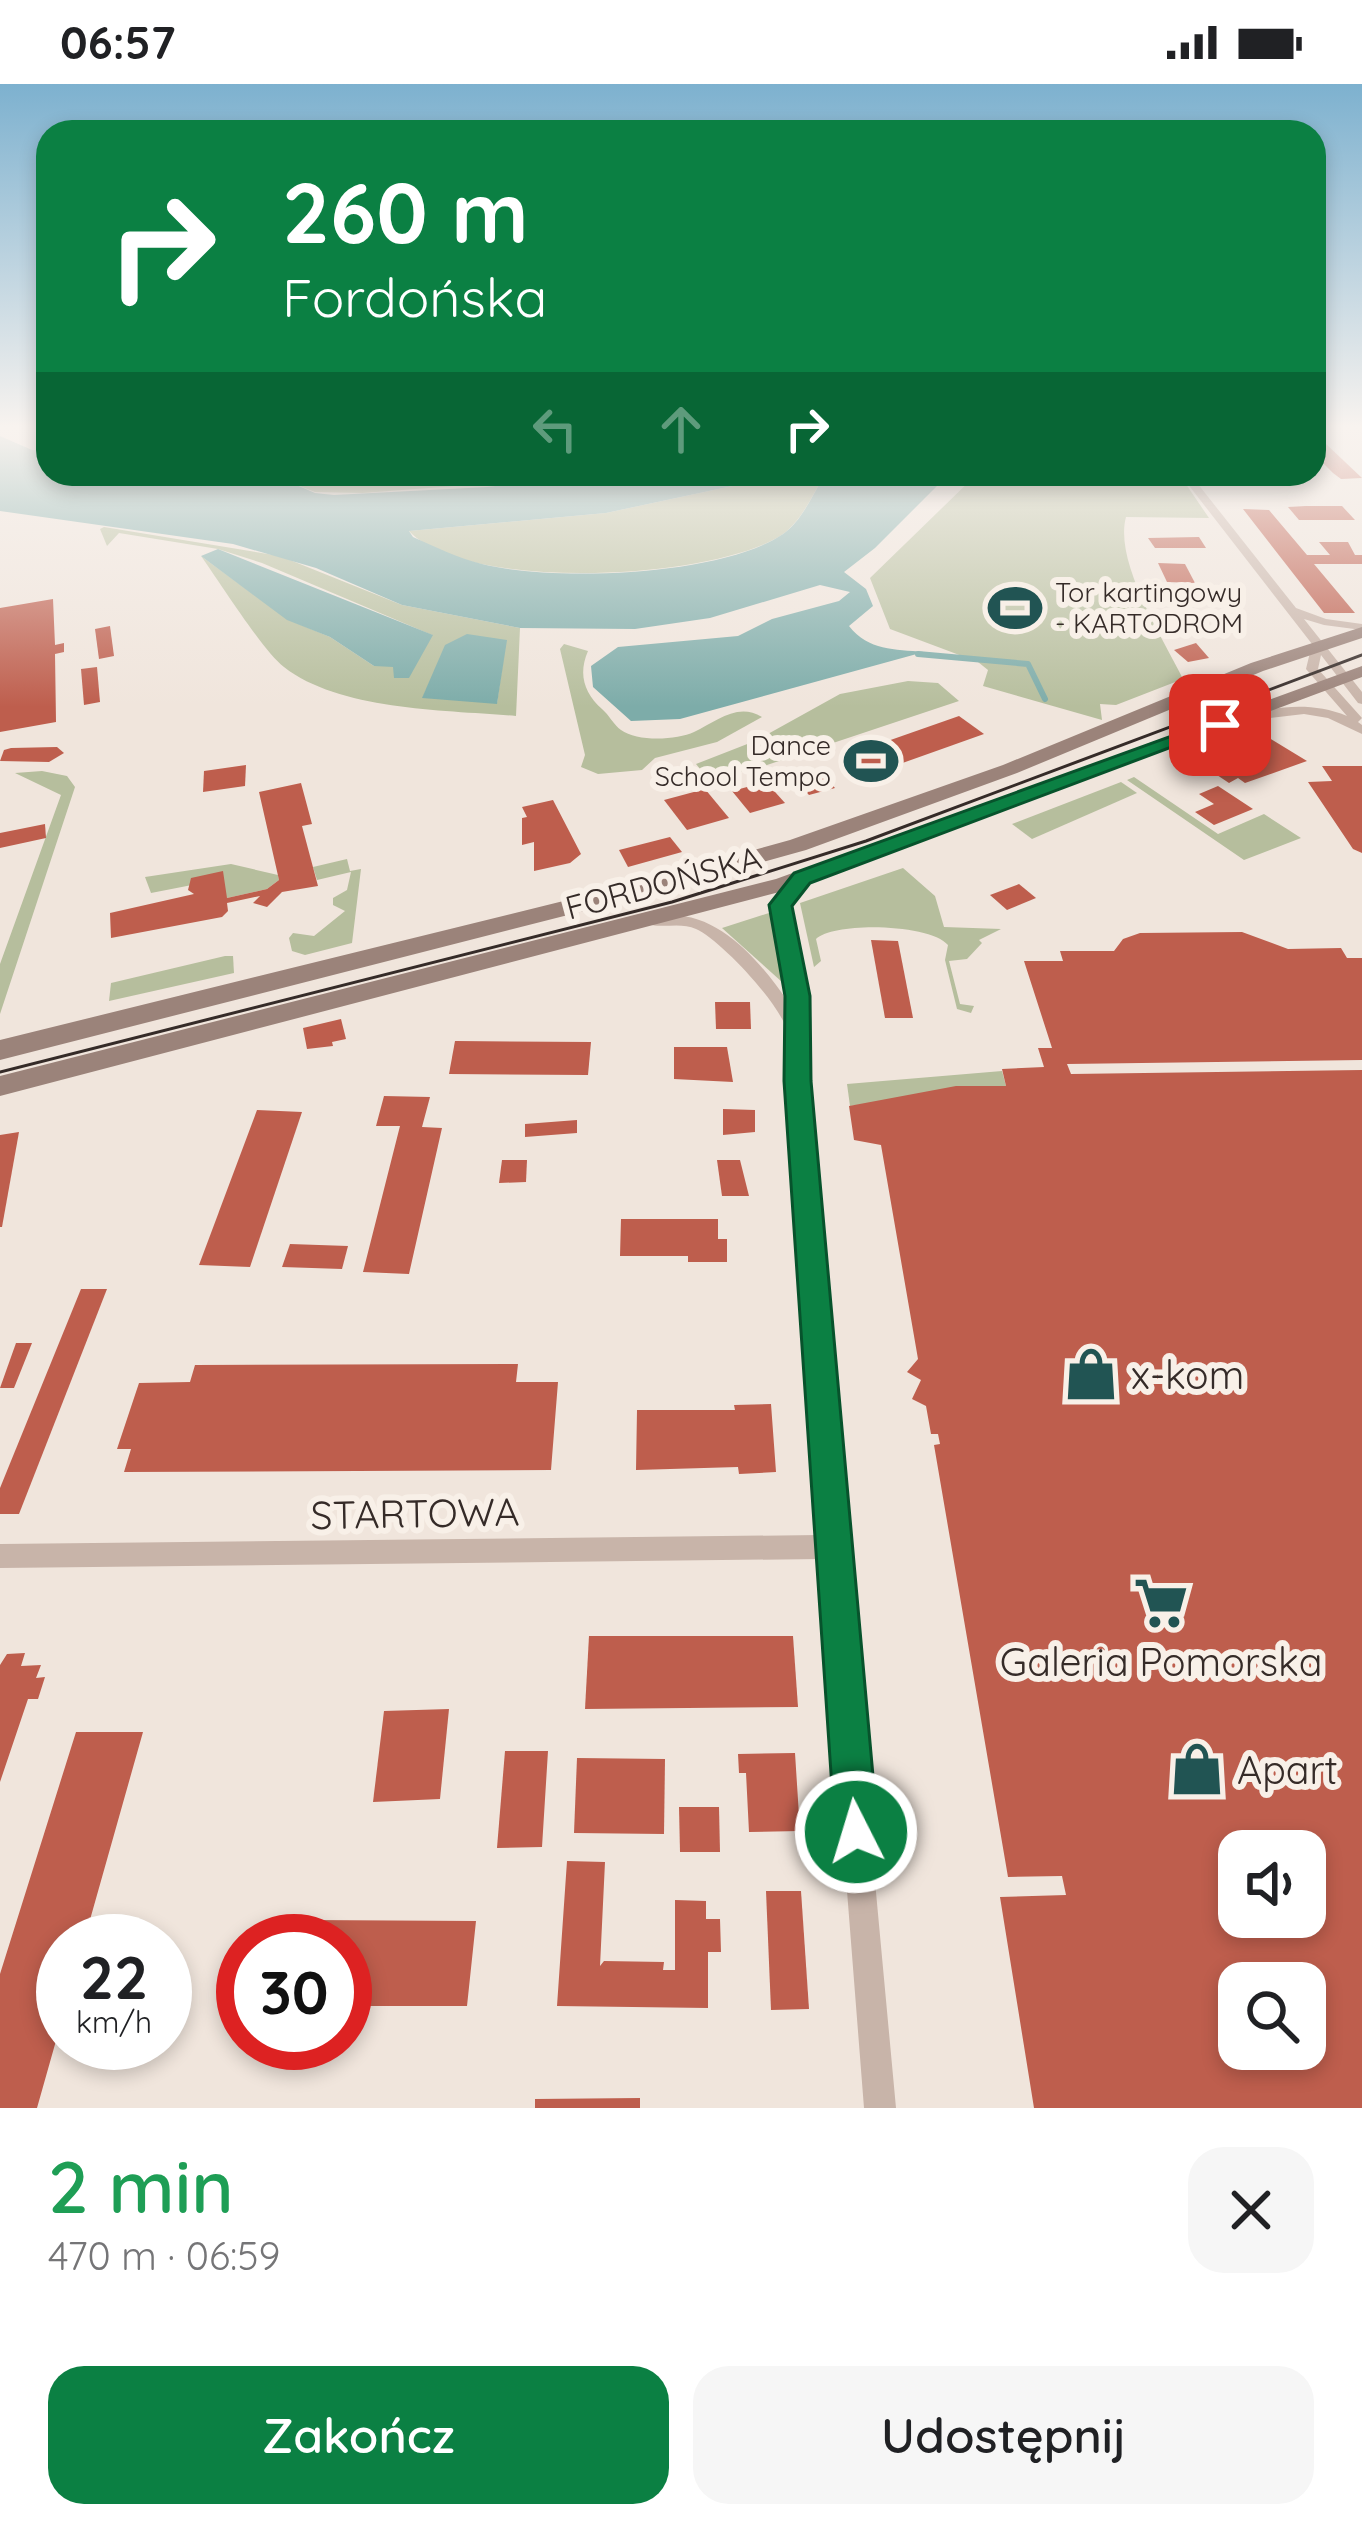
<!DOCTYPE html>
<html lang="pl">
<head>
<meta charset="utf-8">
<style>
  :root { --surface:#fff; --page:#f6f6f6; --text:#202124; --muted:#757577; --accent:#0b8043 }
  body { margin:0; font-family:Quicksand,sans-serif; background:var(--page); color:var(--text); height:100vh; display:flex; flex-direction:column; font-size:45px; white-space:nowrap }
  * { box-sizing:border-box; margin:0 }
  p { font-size:39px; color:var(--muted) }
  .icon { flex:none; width:66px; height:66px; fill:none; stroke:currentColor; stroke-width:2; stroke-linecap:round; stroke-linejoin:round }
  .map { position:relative; height:2024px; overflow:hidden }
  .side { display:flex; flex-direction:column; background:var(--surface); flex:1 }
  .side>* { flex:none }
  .banner { position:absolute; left:36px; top:36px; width:1290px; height:366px; border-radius:36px; box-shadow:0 6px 18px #0003; background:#0b8043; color:#fff; overflow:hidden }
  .tools { position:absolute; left:1218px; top:1746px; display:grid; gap:24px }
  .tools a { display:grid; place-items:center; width:108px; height:108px; border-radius:24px; background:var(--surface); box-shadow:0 6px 18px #0003; font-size:60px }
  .speed { position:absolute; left:36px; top:1830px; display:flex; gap:24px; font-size:60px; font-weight:700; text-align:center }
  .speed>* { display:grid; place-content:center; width:156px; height:156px; border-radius:50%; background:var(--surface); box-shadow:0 6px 18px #0003; line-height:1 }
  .speed small { font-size:30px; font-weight:400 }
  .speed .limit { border:18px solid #d22; background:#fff; color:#111 }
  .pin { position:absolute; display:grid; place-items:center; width:102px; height:102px; color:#fff; margin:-51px; border-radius:24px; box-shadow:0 6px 18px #0006 }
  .me { position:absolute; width:132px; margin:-66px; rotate:355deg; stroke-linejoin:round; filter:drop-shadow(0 0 9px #0008) }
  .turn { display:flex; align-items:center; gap:42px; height:252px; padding:0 48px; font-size:54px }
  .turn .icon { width:156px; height:156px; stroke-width:2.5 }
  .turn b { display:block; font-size:84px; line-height:102px }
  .lanes { display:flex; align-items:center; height:114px; padding:0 48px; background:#0003; justify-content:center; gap:60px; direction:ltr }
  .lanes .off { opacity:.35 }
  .round { display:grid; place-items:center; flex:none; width:126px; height:126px; border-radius:36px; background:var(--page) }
  .summary { display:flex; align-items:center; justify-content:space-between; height:204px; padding:0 48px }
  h1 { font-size:72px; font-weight:600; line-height:90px; color:#1e9e55 }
  .action { display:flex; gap:24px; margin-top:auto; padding:24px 48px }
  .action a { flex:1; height:138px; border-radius:36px; background:var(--accent); color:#fff; font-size:48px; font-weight:600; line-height:138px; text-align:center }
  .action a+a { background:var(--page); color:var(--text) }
  .status { display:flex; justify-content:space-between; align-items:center; height:84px; padding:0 60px; background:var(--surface); direction:ltr }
  .status svg { height:33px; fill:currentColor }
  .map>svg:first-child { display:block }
</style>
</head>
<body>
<div class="status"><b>06:57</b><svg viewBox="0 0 49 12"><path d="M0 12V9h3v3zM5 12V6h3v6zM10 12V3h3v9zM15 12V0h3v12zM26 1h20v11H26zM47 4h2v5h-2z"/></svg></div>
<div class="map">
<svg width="1362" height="2024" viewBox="0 0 1362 2024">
  <rect width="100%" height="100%" fill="#f0e5dc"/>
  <g fill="#b6be9d" fill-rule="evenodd">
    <polygon points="287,390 542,390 545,395 363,409 315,408 292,399"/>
    <path d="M789,390H825C813,410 802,436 783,450C716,496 466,509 409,447L606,429Z"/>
    <path d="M977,390H1179L1209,434L1126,433C1114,477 1161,551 1183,595L1116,621L1100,620L1102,636L983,602L988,586L978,578L890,545L870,494Z"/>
    <path d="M104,443L280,472L402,521L520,544L516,632C448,626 340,627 284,583C263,567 219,497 201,472L287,535L330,553L374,582L432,551L262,479L218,465L119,449L107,462L100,445ZM506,556L497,619L423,613L431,595Z"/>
    <path d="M564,560L588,567C578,590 584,609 602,625C609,631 614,641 621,646C637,658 677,656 694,648C716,638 737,618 762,633L717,658L655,674L642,686L598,690L581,683L585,671L560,565Z"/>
    <polygon points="908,597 938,599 959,617 767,681 709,696 696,680 755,657 840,610"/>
    <polygon points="42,687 67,692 75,703 0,930 0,880 61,711 15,689"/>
    <polygon points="1134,693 1218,750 1264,730 1301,754 1244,776 1127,696"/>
    <polygon points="1121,698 1137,709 1032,755 1012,740"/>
    <polygon points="347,775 350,787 361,785 352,859 305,871 292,867 289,854 293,849 314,852 345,827 333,821 333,814 347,806 351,788 317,796 313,783"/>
    <polygon points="231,780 278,791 279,796 267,805 227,814 191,794 192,801 151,809 145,793"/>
    <path d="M903,784L935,812L944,843L1001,845L979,856L982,859L967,875L949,877L960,920L974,922L971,929L957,925L945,876L948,861C931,840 835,837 816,855L821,877L814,883L800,819Z"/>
    <polygon points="772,828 786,894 782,898 722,844"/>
    <polygon points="225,872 233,872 234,889 109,917 111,899"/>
    <polygon points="1002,987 1006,1002 850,1022 847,1000"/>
  </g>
  <g fill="#7daca9">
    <path d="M0,352L32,366L48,367V390H271L315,409L334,411L487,403L600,390H789L606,429L409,447L413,453C435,463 458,474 482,480C553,498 721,492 783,450C802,437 813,410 825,390H949L875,464L844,488L866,505L873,522L849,542C869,567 894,565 924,568L680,635L631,637L593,603L591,582L618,563L738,552L772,535L839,517L850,508L820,501L710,534L635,545L520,544L402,521L316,484L233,460L0,427Z"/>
    <polygon points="218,465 433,551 409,594 394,594 393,583 374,582 330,553 287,536 201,472"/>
    <polygon points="467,550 507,556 497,620 422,614 445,561"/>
  </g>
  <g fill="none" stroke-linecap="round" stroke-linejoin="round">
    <polyline stroke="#7daca9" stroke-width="6" points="918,570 1028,580 1045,615"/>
  </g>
  <g fill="#be5e4d" fill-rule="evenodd">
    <polygon points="1314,356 1325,359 1362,394 1341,395 1333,389 1314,370"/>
    <polygon points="1224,390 1259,390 1267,400 1233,400"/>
    <polygon points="1306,422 1342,422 1355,436 1299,436 1288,423"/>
    <polygon points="1243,425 1269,426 1307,471 1330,471 1319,458 1348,458 1355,471 1362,471 1362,480 1314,480 1355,529 1324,529"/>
    <polygon points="1199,453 1206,464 1155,464 1148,454"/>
    <polygon points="1158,479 1185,480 1195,499 1167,498"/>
    <polygon points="53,515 55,561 64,559 64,568 55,570 56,638 0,648 0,524"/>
    <polygon points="110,542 114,572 99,575 95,545"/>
    <polygon points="1196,559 1209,574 1188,578 1174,566"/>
    <polygon points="97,583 100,618 84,621 81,585"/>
    <polygon points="959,632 984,650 866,692 842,673"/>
    <polygon points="1269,654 1307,677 1245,699 1238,694 1229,699 1202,681"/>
    <polygon points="57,663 64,669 49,678 0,677 4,666 11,664"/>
    <polygon points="246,681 245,702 203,708 204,687"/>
    <polygon points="1322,682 1362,682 1362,769 1353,765 1308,698 1332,697"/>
    <polygon points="822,690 835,704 809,711 796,697"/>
    <polygon points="766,698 785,719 750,729 732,707"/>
    <polygon points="301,699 312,740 302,742 318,802 282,808 267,823 253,819 260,812 227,819 228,827 222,833 111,854 110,829 194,810 188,806 191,794 223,787 227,814 267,805 279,796 259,708"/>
    <polygon points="1218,702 1253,725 1214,741 1195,728 1214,720 1199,710"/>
    <polygon points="705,705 729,734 687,746 664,716"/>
    <polygon points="553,716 581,770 570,779 534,787 534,758 522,761 522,734 527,733 522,723"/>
    <polygon points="45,740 46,754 0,764 0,749"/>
    <polygon points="670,753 682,768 628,783 619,766"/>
    <polygon points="1019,800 1036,814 1007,826 990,811"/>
    <path d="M1242,848L1288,865L1341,864L1347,874H1362V976L1067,980L1071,990L1362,986V2024H1034L1000,1813L1066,1811L1062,1792L1008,1793L934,1361L940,1360L938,1350H931L926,1322L912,1315L921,1296L907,1288L918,1275L881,1061L854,1056L849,1022L956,1002H1006L1002,985L1044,983L1038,964H1052L1024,877H1063L1060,867H1114L1123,855L1140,849ZM1239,1767H1305V1833H1239ZM1239,1899H1305V1965H1239Z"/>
    <polygon points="871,856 898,857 913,934 885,934"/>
    <polygon points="715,918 750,918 751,945 716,945"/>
    <polygon points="341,935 346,955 332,958 333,962 307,965 303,944"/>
    <polygon points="455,957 591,958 588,991 449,990"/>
    <polygon points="674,963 727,963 733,998 674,995"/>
    <polygon points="384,1012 430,1013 422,1043 442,1044 409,1190 363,1188 400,1042 376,1042"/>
    <polygon points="723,1025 755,1026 755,1048 723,1051"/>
    <polygon points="257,1026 302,1028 250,1183 199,1181"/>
    <polygon points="577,1036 577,1049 525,1053 525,1040"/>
    <polygon points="19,1048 2,1143 0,1143 0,1051"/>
    <polygon points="502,1076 527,1076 526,1098 499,1099"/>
    <polygon points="717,1076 740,1076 749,1112 722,1112"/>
    <polygon points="621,1135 718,1135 718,1155 727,1155 727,1178 688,1178 688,1172 620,1172"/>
    <polygon points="290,1160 348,1162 342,1185 282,1183"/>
    <polygon points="81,1205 107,1205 19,1430 0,1430 0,1404"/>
    <polygon points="16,1259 32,1259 14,1304 0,1304"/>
    <polygon points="518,1280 516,1298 558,1298 551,1386 124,1388 131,1365 117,1365 139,1299 190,1298 195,1281"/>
    <polygon points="771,1320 776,1388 739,1390 738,1383 636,1386 637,1326 735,1326 734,1321"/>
    <polygon points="589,1552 793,1552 798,1623 585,1625"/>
    <polygon points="25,1569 21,1582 41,1581 36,1594 45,1593 38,1615 28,1615 0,1698 0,1581 7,1570"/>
    <polygon points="449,1625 440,1715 373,1718 384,1627"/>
    <polygon points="76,1648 143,1648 84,1857 63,1857 63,1932 37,2024 0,2024 0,1890"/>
    <polygon points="505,1667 548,1667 542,1763 497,1764"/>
    <polygon points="795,1669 800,1747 749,1748 746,1689 739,1689 738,1670"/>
    <polygon points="577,1674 665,1675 664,1750 574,1749"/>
    <polygon points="679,1723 719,1723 720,1768 680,1768"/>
    <polygon points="567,1777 605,1778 600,1882 604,1877 664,1878 663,1886 675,1886 675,1816 706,1817 706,1835 720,1835 721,1868 708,1868 708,1924 557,1922"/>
    <polygon points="766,1807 801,1807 809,1925 771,1926"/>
    <polygon points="308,1836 476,1837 467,1922 345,1922 345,1857 305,1857"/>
    <polygon points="640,2014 640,2024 535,2024 535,2015"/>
  </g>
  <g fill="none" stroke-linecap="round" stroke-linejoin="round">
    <g fill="#c8b4a9" fill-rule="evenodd">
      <path d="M1180,390H1190L1296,524L1326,535L1362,540V546L1324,541L1304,535L1362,608V620L1358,619L1321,571L1318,585L1362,634L1358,638L1362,641V650L1328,634L1304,630L1237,638V632C1275,623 1310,617 1347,632L1306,585L1312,560Z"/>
      <path d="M802,789L809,794L793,812L788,833L805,912L806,997L844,1463L896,2024H864L821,1475L0,1484V1460L819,1451L788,997C788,982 791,965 788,950C784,924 721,856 696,845C679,837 657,847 642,837C651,831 658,831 669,831C722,830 761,879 789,919C786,874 751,817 802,789Z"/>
    </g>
    <g fill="#9b837a" fill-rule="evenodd">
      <polygon points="1362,543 1362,554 1263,587 1017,689 806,766 627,816 0,976 0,956 624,802 790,756 1003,681 1251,579"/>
      <polygon points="1362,582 1362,593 791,805 0,1012 0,992 776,795"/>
    </g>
    <polyline stroke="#352b28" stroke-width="3" points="0,988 672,818 866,757 1362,571"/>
  </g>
  <linearGradient id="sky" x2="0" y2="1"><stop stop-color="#7db1cf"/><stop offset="0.55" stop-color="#f8f3ef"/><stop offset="1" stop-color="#f8f3ef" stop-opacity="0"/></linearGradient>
  <rect width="1362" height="623" fill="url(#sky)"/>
  <polygon fill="#0b8043" stroke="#07532c" stroke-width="3" points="1213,637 1230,641 810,799 792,822 810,912 811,997 878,1748 872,1763 856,1770 841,1763 835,1748 784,997 785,912 769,821 794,789"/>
  <defs>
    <symbol id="stadium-bare" viewBox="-9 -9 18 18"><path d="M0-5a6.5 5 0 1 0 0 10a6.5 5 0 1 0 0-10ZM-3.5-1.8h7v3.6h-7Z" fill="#215453" stroke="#f8f0e8" stroke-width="2.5" paint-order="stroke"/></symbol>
    <symbol id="shop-bare" viewBox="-9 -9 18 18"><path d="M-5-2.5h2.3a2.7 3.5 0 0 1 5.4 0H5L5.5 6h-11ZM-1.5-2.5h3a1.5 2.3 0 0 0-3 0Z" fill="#215453" stroke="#f8f0e8" stroke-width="2.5" paint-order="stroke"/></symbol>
    <symbol id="supermarket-bare" viewBox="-9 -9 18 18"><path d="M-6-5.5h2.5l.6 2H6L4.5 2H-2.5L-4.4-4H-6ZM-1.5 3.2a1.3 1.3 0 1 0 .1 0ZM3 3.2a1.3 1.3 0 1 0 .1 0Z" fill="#215453" stroke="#f8f0e8" stroke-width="2.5" paint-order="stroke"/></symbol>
  </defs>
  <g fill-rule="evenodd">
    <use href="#stadium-bare" x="977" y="486" width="76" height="76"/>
    <use href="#stadium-bare" x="833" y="639" width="76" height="76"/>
    <use href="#shop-bare" x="1053" y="1252" width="76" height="76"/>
    <use href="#supermarket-bare" x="1123" y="1481" width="76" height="76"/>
    <use href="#shop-bare" x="1159" y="1647" width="76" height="76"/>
  </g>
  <g text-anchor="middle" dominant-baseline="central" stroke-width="12" stroke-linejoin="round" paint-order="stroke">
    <g font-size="27" fill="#352b28" stroke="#f8f0e8" text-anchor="start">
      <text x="1055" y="508">Tor kartingowy<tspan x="1055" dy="31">- KARTODROM</tspan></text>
      <text x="831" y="661" text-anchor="end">Dance<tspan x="831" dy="31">School Tempo</tspan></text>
    </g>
    <g font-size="33" fill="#352b28" stroke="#f8f0e8">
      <text transform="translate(663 798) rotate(-15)">FORDOŃSKA</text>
    </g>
    <g font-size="39" fill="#352b28" stroke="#f8f0e8" text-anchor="start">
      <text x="1131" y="1290">x-kom</text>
      <text x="1161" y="1577" text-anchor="middle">Galeria Pomorska</text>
      <text x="1237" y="1685">Apart</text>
    </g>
    <g font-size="39" fill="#352b28" stroke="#f8f0e8">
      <text transform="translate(415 1429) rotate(-1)">STARTOWA</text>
    </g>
  </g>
</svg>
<div class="tools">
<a><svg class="icon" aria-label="sound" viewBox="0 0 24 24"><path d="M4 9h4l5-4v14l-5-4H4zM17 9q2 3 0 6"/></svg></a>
<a><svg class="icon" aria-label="search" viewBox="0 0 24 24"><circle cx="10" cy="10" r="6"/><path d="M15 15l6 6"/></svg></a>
</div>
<div class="speed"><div>22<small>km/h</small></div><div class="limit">30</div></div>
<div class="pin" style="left:1220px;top:641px;background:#d93025"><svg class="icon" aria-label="arrive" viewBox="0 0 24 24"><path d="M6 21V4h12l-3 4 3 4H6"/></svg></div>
<svg class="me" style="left:856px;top:1748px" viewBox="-20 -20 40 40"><circle r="17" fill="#0b8043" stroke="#fff" stroke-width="3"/><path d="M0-11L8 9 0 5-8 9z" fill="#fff"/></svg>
<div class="banner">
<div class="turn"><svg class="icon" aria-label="right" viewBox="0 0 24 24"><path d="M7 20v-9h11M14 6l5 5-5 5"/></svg><div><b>260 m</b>Fordońska</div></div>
<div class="lanes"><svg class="icon off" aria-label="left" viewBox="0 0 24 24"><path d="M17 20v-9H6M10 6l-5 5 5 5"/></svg><svg class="icon off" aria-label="ahead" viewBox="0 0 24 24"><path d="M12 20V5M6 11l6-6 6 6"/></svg><svg class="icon" aria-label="right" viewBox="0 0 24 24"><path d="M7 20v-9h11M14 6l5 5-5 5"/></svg></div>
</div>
</div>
<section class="side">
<div class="summary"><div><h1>2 min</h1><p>470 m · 06:59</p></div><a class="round"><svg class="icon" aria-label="close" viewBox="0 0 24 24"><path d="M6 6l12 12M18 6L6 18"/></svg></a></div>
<div class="action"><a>Zakończ</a><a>Udostępnij</a></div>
</section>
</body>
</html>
